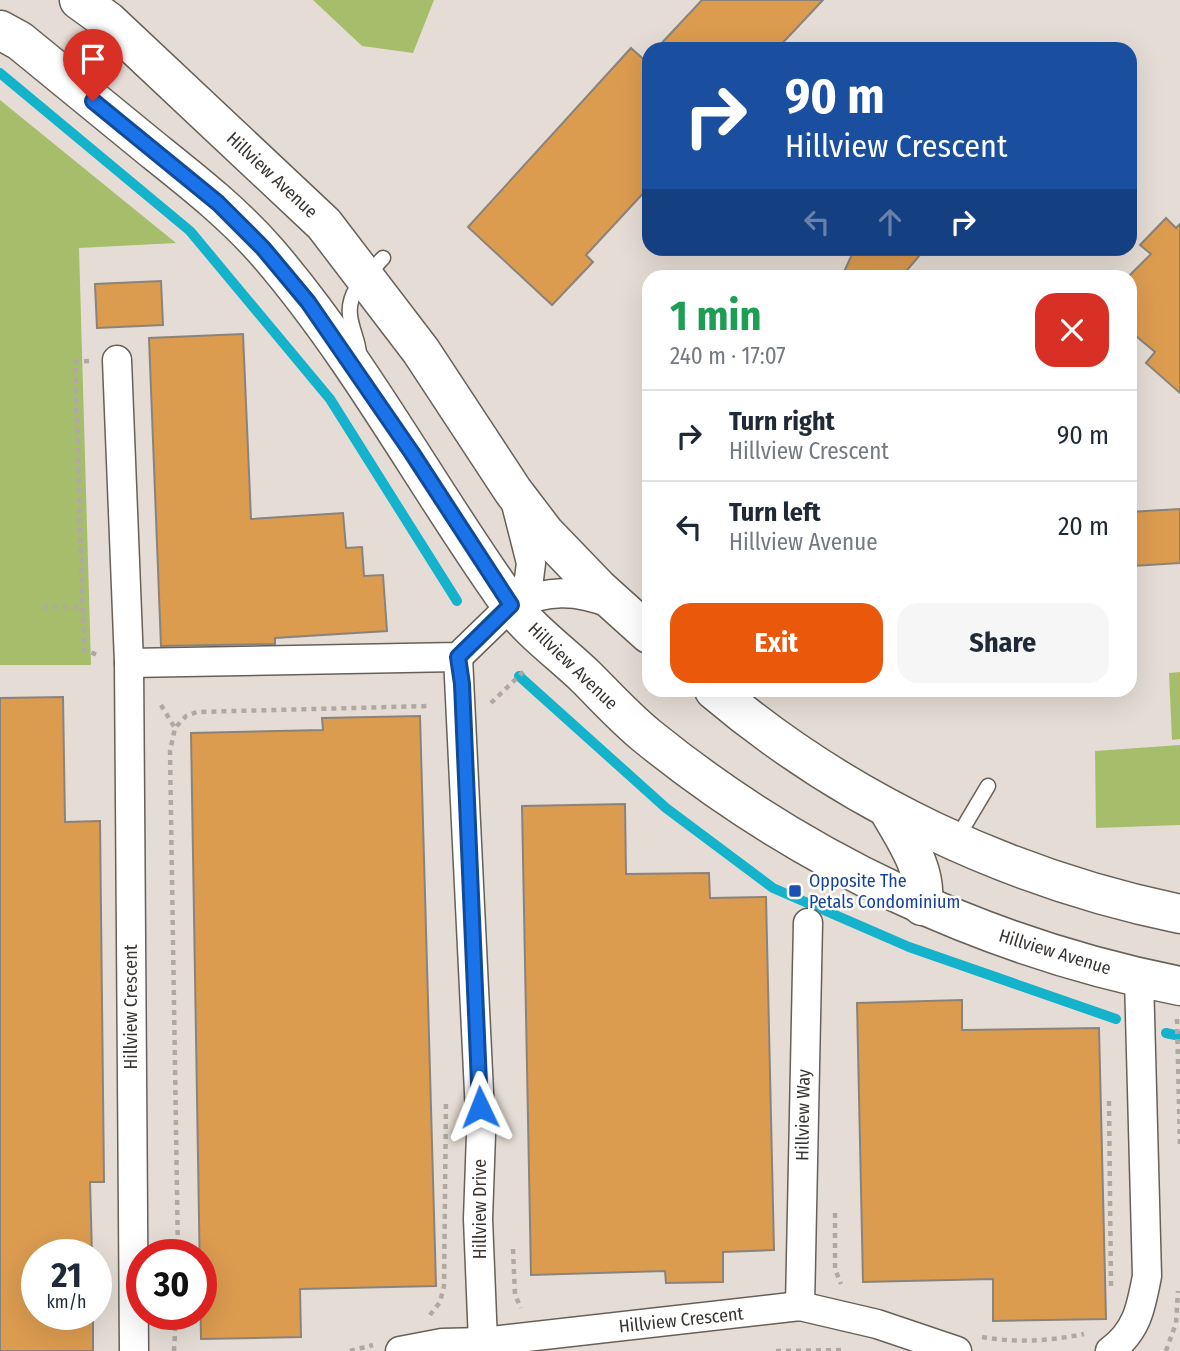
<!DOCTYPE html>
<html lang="en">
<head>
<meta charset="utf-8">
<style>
  :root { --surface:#fff; --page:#f6f6f7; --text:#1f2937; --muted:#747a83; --line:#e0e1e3; --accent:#ea580c }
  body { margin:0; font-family:"Fira Sans Condensed",sans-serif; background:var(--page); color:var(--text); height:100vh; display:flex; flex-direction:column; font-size:26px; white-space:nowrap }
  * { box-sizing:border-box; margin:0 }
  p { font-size:23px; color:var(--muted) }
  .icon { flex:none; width:38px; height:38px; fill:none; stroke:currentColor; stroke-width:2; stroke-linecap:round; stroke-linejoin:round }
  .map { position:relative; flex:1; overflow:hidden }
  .side { position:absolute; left:642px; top:270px; width:495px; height:427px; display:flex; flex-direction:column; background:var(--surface); border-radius:21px; box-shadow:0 7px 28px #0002 }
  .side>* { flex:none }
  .guide { position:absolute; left:642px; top:42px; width:495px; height:214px; border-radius:21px; box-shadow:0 7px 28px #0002; background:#1a4fa0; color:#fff; overflow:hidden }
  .speed { position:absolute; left:21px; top:1239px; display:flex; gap:14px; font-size:35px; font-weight:700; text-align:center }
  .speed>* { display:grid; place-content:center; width:91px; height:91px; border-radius:50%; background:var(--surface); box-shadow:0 7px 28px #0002; line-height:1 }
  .speed small { font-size:18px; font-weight:400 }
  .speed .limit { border:10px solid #d22; background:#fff; color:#111 }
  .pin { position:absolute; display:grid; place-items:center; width:60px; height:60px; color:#fff; margin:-72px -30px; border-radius:50% 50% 50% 0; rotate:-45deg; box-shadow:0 0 7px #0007 }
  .pin .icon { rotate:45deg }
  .me { position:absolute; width:77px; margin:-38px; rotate:358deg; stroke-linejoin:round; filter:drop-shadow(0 0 5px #0008) }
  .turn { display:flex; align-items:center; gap:24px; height:147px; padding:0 28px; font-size:32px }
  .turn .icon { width:91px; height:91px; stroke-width:2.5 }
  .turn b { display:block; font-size:49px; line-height:60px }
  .lanes { display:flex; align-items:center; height:66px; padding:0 28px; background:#0003; justify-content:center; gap:35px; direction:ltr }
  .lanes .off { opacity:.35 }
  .round { display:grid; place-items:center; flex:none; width:74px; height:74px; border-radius:21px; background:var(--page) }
  .head { display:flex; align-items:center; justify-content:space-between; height:119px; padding:0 28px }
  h1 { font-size:42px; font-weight:700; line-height:52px; color:#1e9e55 }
  .action { display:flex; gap:14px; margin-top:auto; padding:14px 28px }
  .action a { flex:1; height:80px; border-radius:21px; background:var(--accent); color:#fff; font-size:28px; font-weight:700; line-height:80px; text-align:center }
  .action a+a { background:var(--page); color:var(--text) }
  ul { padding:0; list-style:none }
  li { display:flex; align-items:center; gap:21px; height:91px; padding:0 28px; border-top:2px solid var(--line) }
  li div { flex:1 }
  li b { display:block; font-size:26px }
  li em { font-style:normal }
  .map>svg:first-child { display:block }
</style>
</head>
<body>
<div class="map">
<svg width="1180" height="1351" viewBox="0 0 1180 1351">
  <rect width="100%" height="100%" fill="#e5ddd5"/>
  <g fill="#a6be6c">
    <polygon points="313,0 434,0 413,53 362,46"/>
    <polygon points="0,100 176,243 79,248 91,665 0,665"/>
    <polygon points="1180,672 1180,739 1172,740 1169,673"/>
    <polygon points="1180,745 1180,825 1096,828 1095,751"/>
  </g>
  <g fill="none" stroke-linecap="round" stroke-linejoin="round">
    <g stroke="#15b2cb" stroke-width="10">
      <polyline points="0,73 190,231 330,399 457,601"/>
      <polyline points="519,676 666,808 773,888 909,947 1116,1019"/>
      <polyline points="1166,1033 1180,1036"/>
    </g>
  </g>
  <g fill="#dc9c50" stroke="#8a837c" stroke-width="2">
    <polygon points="702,0 823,0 777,49 656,49"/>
    <polygon points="631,48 649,64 649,187 586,255 593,262 552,305 468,227"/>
    <polygon points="1166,218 1176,228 1180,224 1180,393 1146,363 1155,352 1130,331 1130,275 1151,254 1140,245"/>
    <polygon points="855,248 926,248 902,276 842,276"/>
    <polygon points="161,281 163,325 97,328 95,284"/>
    <polygon points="243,334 251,519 343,513 346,548 362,547 364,576 383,575 387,631 275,638 275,644 161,646 149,338"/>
    <polygon points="1180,509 1180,563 1133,566 1130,512"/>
    <polygon points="63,697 65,822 100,821 104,1182 90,1182 92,1255 37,1255 37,1314 93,1314 93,1351 0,1351 0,698"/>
    <polygon points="420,716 436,1286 300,1289 301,1337 201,1339 191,733 323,730 322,718"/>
    <polygon points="625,804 626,874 709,873 710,898 766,897 774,1250 723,1252 723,1282 666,1283 665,1271 531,1275 522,806"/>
    <polygon points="962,1000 962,1030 1099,1028 1106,1319 993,1321 993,1279 863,1282 857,1003"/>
  </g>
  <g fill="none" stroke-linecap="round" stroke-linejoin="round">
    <defs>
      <g id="lane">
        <path d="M359,353C358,340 351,328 350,315C347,290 369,274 383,258"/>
        <polyline points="957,838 988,786"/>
      </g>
      <g id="street">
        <polyline points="117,360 129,663 134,1351"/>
        <path d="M511,605C548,590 575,589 612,604"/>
        <polyline points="458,657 481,1134 478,1219 483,1342"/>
        <polyline points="129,663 458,657 523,594 529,579 531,563 516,504"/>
        <polyline points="800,1306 808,923"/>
        <polyline points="400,1351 442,1343 483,1342 800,1306 877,1324 957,1351"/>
        <path d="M1110,1351C1137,1331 1141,1308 1147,1276L1139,978"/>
      </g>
      <g id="secondary">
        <polyline points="79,0 108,21 324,224 421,351 513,491 545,533 598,588 649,634"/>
        <path d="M0,30L20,41C64,77 108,113 152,149C192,181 233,213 267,252C360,360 426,486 508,601C529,630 561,653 586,677C606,697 625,718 647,736C801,861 986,948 1180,986"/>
        <path d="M714,690C846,802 1010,879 1180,914"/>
        <path d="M888,809C904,838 929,871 922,906"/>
      </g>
    </defs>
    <use href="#lane" stroke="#666059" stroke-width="17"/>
    <use href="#street" stroke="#666059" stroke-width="31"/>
    <use href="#secondary" stroke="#666059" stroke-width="41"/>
    <g stroke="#afa9a2" stroke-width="4.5" stroke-dasharray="5 5" stroke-linecap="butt">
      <polyline points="89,361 75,362 84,650 98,655"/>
      <polyline points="43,607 82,607"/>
      <polyline points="491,703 525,670"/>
      <polyline points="161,705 175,728"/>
      <polyline points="1177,1019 1180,1147"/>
      <polyline points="1109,1101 1111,1288"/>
      <polyline points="835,1213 835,1269 841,1284"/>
      <polyline points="513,1249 515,1295 521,1308"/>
      <polyline points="178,1255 170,751 175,728 186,716 197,712 430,706"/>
      <polyline points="430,1315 440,1302 444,1286 446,1100"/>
      <path d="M982,1337C1016,1343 1050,1341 1084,1334"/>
      <polyline points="174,1351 176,1314"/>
      <polyline points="350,1351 373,1345"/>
      <polyline points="776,1351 846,1350"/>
      <polyline points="1166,1351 1176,1323 1178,1291"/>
    </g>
    <use href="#lane" stroke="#fff" stroke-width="14"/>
    <use href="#street" stroke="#fff" stroke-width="28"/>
    <use href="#secondary" stroke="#fff" stroke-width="38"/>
  </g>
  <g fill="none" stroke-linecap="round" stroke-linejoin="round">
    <defs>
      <polyline id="route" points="93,101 218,203 263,248 308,302 412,453 511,605 458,657 462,684 480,1107"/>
    </defs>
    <use href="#route" stroke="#114b97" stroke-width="18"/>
    <use href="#route" stroke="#1a73e8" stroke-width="12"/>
  </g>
  <rect fill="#1a4fb4" stroke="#fff" stroke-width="2.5" x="788" y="884" width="14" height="14" rx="3.5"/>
  <g text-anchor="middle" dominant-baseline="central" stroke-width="5" stroke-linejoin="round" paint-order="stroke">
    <g font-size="18" fill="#383532" stroke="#fff">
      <text transform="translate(272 175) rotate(43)">Hillview Avenue</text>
      <text transform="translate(573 666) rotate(44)">Hillview Avenue</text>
      <text transform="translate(1055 952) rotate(17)">Hillview Avenue</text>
      <text transform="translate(131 1007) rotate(-90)">Hillview Crescent</text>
      <text transform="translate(803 1115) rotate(-89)">Hillview Way</text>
      <text transform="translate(480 1209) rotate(-90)">Hillview Drive</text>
      <text transform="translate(681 1320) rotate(-6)">Hillview Crescent</text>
    </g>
    <g font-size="18" fill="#164399" stroke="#fff" text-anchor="start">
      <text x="809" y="881">Opposite The<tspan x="809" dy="21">Petals Condominium</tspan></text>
    </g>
  </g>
</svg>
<div class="speed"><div>21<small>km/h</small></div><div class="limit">30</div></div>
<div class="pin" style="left:93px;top:101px;background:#d93025"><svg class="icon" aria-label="arrive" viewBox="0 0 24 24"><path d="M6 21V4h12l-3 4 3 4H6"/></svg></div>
<svg class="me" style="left:480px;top:1107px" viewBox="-20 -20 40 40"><path d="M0-17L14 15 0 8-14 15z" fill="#1a73e8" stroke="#fff" stroke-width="4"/></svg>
<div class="guide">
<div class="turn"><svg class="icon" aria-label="right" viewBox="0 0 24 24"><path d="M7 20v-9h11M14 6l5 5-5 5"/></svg><div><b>90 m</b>Hillview Crescent</div></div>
<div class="lanes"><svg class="icon off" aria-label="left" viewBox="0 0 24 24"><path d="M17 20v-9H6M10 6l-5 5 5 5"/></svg><svg class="icon off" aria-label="ahead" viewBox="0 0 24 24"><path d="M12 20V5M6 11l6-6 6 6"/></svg><svg class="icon" aria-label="right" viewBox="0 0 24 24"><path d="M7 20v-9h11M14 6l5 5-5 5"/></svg></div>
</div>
<section class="side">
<div class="head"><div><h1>1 min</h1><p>240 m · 17:07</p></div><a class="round" style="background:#d93025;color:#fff"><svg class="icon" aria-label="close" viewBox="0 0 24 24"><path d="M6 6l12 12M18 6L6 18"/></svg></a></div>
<ul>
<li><svg class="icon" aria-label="right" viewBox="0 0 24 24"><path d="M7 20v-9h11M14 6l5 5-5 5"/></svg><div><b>Turn right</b><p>Hillview Crescent</p></div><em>90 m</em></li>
<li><svg class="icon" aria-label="left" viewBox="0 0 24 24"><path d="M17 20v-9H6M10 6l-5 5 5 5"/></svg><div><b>Turn left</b><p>Hillview Avenue</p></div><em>20 m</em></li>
</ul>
<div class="action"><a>Exit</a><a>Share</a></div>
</section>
</div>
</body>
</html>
